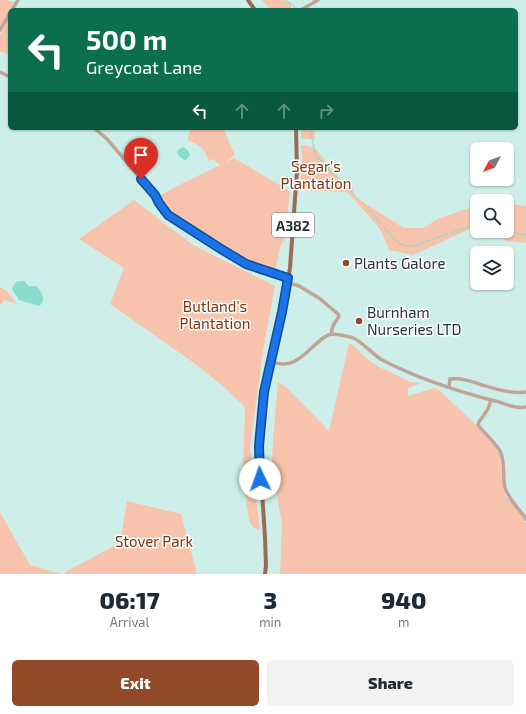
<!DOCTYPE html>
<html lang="en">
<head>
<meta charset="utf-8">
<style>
  :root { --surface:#fff; --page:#f2f2f3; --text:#1f2937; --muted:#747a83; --accent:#914927 }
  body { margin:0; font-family:"Exo 2",sans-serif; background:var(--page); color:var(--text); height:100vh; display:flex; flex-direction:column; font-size:15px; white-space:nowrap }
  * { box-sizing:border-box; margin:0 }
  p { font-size:13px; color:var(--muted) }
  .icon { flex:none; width:22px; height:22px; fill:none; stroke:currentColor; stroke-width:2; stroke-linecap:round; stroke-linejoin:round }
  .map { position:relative; height:574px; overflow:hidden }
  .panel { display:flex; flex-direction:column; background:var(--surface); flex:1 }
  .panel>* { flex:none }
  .guide { position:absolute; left:8px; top:8px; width:510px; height:122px; border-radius:6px; box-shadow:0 1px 3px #0004; background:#0b6e4f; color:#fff; overflow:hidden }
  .needle { width:26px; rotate:229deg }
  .tools { position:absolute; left:470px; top:142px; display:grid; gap:8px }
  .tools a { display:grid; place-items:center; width:44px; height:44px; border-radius:6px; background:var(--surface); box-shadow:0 1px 3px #0004; font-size:20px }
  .pin { position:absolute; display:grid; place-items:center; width:34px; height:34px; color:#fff; margin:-41px -17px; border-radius:50% 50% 50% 0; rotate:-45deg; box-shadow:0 0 4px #0007 }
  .pin .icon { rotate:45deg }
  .me { position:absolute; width:44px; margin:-22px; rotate:357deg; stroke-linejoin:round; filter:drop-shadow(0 0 3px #0008) }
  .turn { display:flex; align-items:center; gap:14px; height:84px; padding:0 12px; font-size:18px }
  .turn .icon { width:52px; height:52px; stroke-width:2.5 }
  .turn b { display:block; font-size:28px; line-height:34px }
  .lanes { display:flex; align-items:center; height:38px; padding:0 12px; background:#0003; justify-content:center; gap:20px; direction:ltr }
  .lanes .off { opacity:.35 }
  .eta { display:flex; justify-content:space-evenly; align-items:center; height:68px; text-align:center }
  .eta b { font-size:24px; font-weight:800; line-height:28px }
  .button { display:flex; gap:8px; margin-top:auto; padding:8px 12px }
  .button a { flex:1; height:46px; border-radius:6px; background:var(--accent); color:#fff; font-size:16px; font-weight:800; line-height:46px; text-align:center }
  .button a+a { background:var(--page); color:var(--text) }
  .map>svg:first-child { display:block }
</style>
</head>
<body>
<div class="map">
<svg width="526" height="574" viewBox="0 0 526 574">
  <rect width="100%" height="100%" fill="#ceefe9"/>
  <g fill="#f8c3ad">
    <polygon points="0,0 6,0 14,2 0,26"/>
    <polygon points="262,0 283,0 291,3 291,10 272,10 269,8"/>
    <polygon points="10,16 10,55 0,51 0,35"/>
    <path d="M191,128H223L235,155L224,163L234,158L288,190L290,193L284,239L280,248L275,272L263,267H259L234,256L175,218C168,213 159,205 159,196L177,186L220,165L213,159L209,161C204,148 200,145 187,140Z"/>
    <polygon points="301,128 314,128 315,140 301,138"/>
    <polygon points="301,145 309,146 316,149 328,165 340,179 352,186 355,197 404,228 423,228 438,219 477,205 477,228 468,230 413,255 389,250 381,231 376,224 347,192 300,190 302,155"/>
    <polygon points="134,200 193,245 275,286 264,345 250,447 260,530 254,528 249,521 243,472 245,407 224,387 194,363 110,304 124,268 79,239"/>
    <polygon points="507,203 526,206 526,243 507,241 492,231 507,231"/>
    <polygon points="0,287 7,291 17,304 4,300 0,305"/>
    <polygon points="349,343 353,345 364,356 377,366 411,382 421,383 408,388 408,396 434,388 438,389 474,423 494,445 500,456 503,487 506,496 524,517 526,526 526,574 280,574 282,525 276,487 272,459 273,440 278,382 286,387 329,431"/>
    <polygon points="127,501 181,514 197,574 65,574 65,572 120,543"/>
    <polygon points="0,512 30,565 62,574 0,574"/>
  </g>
  <g fill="#88dcd0">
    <path d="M183,147C187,149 189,151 190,155L186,160H184L179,156L177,152L178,150Z"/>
    <path d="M21,281H24L29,286H36C42,291 47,301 39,306L19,300L13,291L12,288L16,282Z"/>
  </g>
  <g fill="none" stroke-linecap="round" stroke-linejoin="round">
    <g stroke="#88dcd0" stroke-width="1">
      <polyline points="285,0 293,5 296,9"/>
      <path d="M310,128L315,154L318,158L369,210L397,242C402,245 407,247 413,246L477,224"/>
      <polyline points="507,231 526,235"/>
    </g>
    <g stroke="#c0a498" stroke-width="3.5">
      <polyline points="12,10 18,0"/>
      <polyline points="301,10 318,0"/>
      <polyline points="0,30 10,13"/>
      <polyline points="0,72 10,77"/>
      <polyline points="94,128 107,139 155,195 159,203 168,215 221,249 246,264 288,278"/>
      <path d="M293,284L299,286L319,298L338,314L339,316C336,322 330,327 332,334"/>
      <path d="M270,361C295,372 306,351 323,338C325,337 326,336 328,335C333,333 348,336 353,338C363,342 372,354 382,360C419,379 459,392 499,402C508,405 517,409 526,407"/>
      <path d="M449,387L450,379C462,378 471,381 482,385C496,389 511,394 526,392"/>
      <path d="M491,400L488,409L479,422L478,425C485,434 494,441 500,451C506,462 502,476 505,488C509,499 517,507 524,516L526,519"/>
    </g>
    <g stroke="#9c6b56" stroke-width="4">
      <polyline points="248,0 255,10"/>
      <polyline points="265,574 266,566 265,537 259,446 263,392 282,312 290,268 297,171 296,128"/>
    </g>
  </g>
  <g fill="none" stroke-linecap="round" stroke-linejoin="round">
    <defs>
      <polyline id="route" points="141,179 155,195 159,203 168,215 221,249 246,264 288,278 282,312 264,392 259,446 260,479"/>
    </defs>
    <use href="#route" stroke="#114b97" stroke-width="10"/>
    <use href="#route" stroke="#1a73e8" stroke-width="7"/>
  </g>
  <g fill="#914927" stroke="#fff" stroke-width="1.5">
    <circle cx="346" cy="263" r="4"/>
    <circle cx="359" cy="321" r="4"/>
  </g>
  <g text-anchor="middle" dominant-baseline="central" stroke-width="3" stroke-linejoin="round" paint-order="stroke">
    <rect fill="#fff" stroke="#697271" stroke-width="1" x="272" y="213" width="42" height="24" rx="3"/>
    <g font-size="14" font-weight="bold" fill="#293634">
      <text x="293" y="225">A382</text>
    </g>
    <g font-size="15" fill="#7e340c" stroke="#fff">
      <text x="316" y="166">Segar's<tspan x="316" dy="17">Plantation</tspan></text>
      <text x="215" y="306">Butland's<tspan x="215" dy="17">Plantation</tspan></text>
      <text x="154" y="541">Stover Park</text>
    </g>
    <g font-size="15" fill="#293634" stroke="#fff" text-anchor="start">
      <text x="354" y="263">Plants Galore</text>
      <text x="367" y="312">Burnham<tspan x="367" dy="17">Nurseries LTD</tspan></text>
    </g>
  </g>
</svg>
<div class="tools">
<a><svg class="needle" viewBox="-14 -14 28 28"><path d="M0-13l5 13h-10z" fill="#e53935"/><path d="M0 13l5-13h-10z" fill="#747a83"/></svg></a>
<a><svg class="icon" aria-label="search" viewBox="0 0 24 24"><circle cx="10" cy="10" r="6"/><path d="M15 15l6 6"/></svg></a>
<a><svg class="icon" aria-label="layers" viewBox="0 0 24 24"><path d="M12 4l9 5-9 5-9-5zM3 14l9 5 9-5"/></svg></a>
</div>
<div class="pin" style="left:141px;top:179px;background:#d93025"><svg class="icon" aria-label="arrive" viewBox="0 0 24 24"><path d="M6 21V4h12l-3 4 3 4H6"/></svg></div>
<svg class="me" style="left:260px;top:479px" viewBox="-20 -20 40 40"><circle r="19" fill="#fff"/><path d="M0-13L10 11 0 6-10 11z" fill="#1a73e8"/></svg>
<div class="guide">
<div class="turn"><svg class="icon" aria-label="left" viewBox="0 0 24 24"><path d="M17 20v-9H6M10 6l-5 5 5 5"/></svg><div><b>500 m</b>Greycoat Lane</div></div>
<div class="lanes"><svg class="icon" aria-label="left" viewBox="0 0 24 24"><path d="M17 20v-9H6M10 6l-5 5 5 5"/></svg><svg class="icon off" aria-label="ahead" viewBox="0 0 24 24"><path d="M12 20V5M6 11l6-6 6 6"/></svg><svg class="icon off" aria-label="ahead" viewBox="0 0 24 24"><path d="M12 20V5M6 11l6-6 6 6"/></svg><svg class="icon off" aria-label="right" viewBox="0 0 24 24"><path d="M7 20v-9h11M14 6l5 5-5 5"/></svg></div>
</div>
</div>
<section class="panel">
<div class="eta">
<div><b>06:17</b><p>Arrival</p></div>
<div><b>3</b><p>min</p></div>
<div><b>940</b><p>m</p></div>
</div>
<div class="button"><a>Exit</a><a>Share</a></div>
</section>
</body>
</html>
